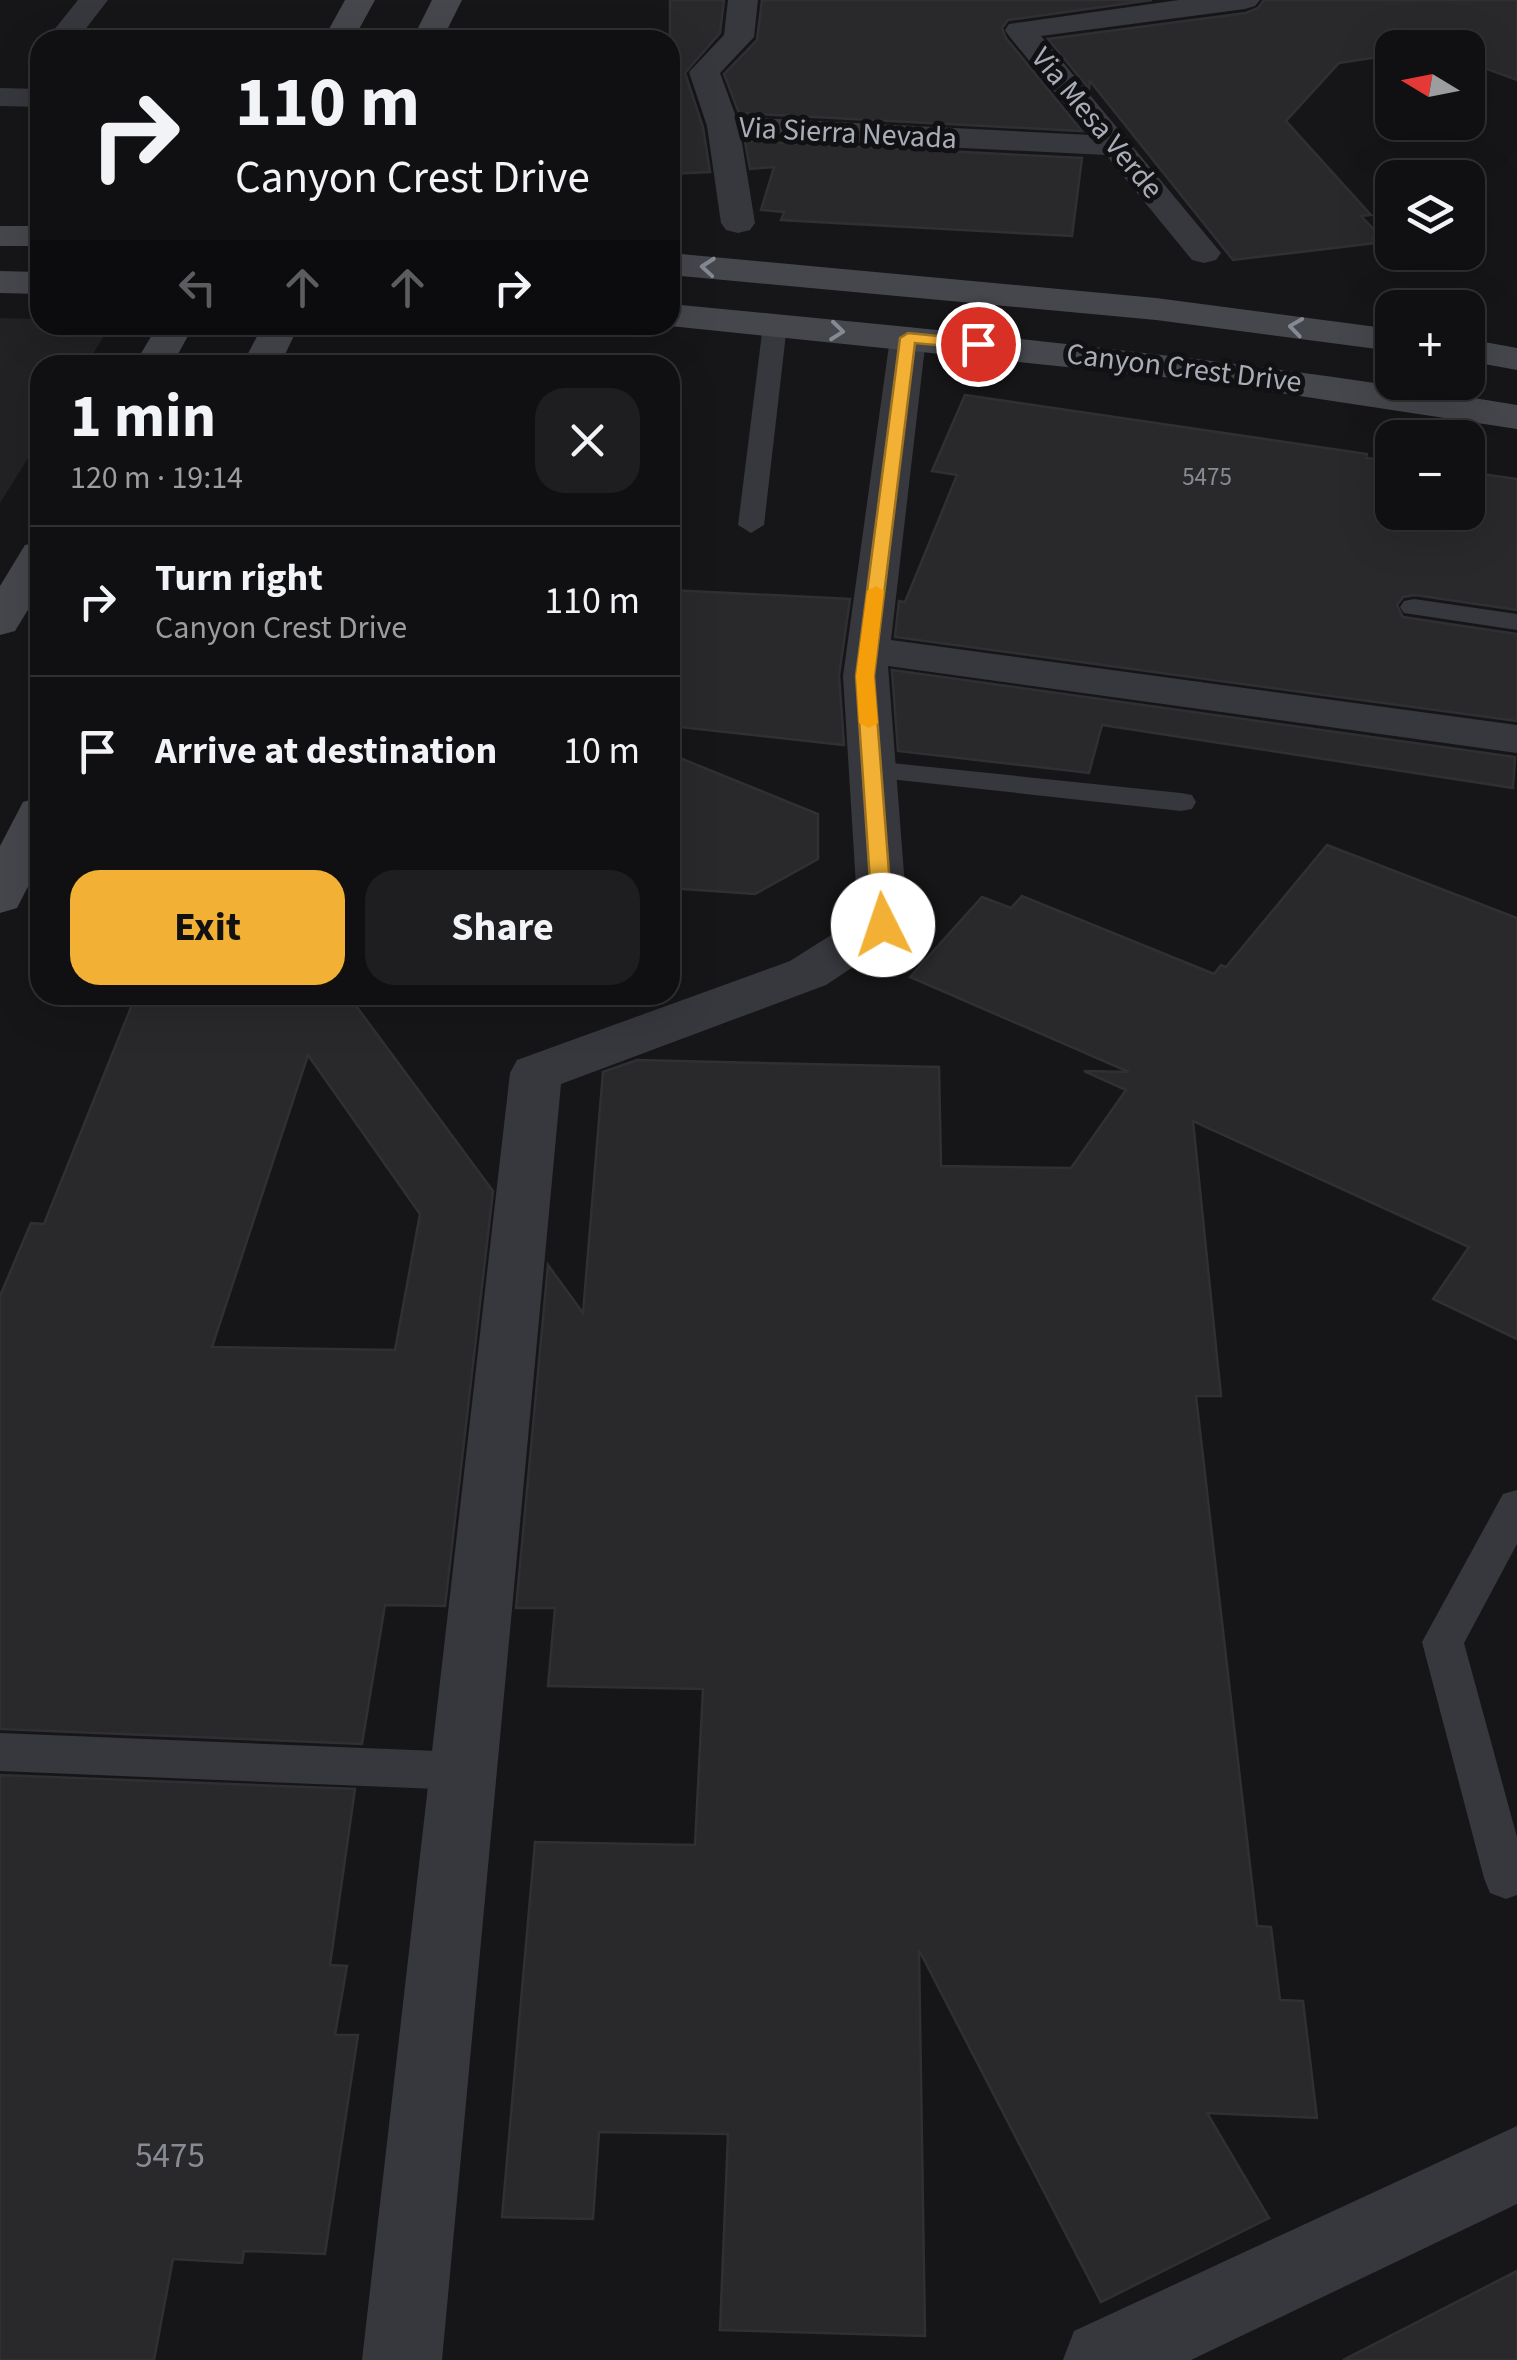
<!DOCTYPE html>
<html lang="en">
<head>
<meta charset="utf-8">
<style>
  :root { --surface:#101012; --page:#1e1e20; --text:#f1f3f6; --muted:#9c9d9f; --line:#303032; --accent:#f2b134 }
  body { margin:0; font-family:"Source Sans 3",sans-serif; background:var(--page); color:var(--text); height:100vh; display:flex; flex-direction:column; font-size:38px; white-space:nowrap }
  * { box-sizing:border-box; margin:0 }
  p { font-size:32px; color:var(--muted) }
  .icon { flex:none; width:55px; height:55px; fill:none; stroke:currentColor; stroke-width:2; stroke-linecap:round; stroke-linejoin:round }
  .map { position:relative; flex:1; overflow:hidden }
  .panel { position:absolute; left:30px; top:355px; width:650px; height:650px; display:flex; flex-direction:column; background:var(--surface); border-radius:30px; box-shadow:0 10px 40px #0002,0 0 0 2px var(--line) }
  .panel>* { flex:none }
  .hud { position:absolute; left:30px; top:30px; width:650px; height:305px; border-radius:30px; box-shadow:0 10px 40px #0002,0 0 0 2px var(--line); background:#101012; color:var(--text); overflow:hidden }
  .needle { width:65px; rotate:280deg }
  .buttons { position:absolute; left:1375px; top:30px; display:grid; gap:20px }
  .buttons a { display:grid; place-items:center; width:110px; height:110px; border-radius:20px; background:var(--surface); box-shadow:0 10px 40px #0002,0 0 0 2px var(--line); font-size:50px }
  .pin { position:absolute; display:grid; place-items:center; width:85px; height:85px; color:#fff; margin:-42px; border:5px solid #fff; border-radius:50%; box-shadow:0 2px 10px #0007 }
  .me { position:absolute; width:110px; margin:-55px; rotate:356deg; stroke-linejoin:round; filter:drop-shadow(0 0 8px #0008) }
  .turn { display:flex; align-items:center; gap:35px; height:210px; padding:0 40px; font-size:45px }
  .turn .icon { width:130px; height:130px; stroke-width:2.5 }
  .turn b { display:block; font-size:70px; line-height:85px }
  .lanes { display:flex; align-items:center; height:95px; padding:0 40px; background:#0003; justify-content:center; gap:50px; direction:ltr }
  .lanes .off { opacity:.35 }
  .round { display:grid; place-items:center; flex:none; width:105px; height:105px; border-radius:30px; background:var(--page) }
  .head { display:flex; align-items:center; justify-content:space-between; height:170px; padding:0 40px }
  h1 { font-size:60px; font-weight:700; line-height:75px }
  .primary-button { display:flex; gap:20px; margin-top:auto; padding:20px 40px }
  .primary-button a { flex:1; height:115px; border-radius:30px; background:var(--accent); color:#111; font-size:40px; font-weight:700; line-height:115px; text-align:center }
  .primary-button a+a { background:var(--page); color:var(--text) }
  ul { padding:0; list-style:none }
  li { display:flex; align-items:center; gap:30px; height:150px; padding:0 40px; border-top:2px solid var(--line) }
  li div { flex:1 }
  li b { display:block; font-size:38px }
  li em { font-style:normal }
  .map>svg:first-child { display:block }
</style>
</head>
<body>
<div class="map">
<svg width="1517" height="2360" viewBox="0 0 1517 2360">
  <rect width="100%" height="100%" fill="#161618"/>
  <polygon fill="#222225" points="0,318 40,319 40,325 111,325 86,365 40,365 40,439 0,503"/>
  <g fill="#29292c" stroke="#303034" stroke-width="2.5" fill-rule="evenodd">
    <polygon points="670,0 724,0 720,33 685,73 703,127 710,172 670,174"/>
    <polygon points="762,0 1152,0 1008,20 1002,28 1006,38 1082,131 739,113 724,74 757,40"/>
    <polygon points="1264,0 1517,0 1517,80 1468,62 1468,48 1392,48 1392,55 1339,63 1286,121 1371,215 1361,216 1382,238 1373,239 1376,243 1233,260 1090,81 1089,89 1048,39 1246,13 1258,8"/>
    <polygon points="745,141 1082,158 1072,236 781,220 784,212 761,210 774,167 750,169"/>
    <polygon points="965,395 1367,454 1366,458 1392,461 1392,512 1468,512 1468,472 1517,479 1517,610 1415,595 1403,597 1397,605 1403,617 1517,634 1517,721 895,637 899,601 905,602 957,475 932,471"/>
    <polygon points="670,590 850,599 839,675 844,745 670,726"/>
    <polygon points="892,670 1515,757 1513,788 1102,725 1089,773 898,751"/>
    <polygon points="670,754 818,814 818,859 755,894 670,888"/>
    <polygon points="1327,845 1517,918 1517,1339 1433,1299 1469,1247 1193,1121 1221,1396 1196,1396 1257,1926 1271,1927 1280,2000 1303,2001 1317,2118 1207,2113 1269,2218 1101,2302 919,1950 925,2336 720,2330 728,2134 599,2132 593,2219 502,2217 535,1842 695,1845 703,1689 548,1686 555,1608 516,1608 548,1265 583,1313 603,1072 637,1060 939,1067 941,1166 1071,1168 1126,1090 1084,1071 1129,1072 910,977 982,897 1011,908 1022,896 1214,974 1221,965 1226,967"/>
    <path d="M136,995H348L493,1191L445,1606L385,1605L362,1744L0,1729V1296L31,1223L44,1224ZM308,1055L420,1214L395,1350L212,1347Z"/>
    <polygon points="0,1775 355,1789 330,1965 347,1966 335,2035 358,2035 325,2254 244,2251 242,2263 173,2259 154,2360 0,2360"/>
    <polygon points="1517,2271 1517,2360 1343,2360"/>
  </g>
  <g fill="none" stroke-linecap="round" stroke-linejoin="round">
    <g fill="#37383d" fill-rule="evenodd">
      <polygon points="775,318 787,325 764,525 751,533 738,525 763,325"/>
      <polygon points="1414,599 1517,614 1517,630 1404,613 1400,607 1404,601"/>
      <polygon points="872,761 1181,793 1192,795 1196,802 1192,809 1181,811 862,776 857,770 862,764"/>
      <polygon points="1517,1490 1517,1544 1464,1643 1517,1837 1517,1895 1506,1899 1490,1893 1484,1878 1422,1642 1503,1494"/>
      <polygon points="0,1733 462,1752 477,1757 484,1771 477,1785 462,1790 0,1771"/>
    </g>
    <g fill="#37383d" fill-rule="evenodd">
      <polygon points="78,0 108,0 77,40 46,40"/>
      <polygon points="728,0 758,0 754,37 720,73 736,117 1090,135 1009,36 1005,30 1009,24 1179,0 1260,0 1255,6 1245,9 1041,36 1221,253 1216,260 1204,263 1192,260 1106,155 741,137 755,223 750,230 738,233 726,230 721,223 707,126 689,72 724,35"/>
      <polygon points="0,88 40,89 40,107 0,106"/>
      <polygon points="908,327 921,330 926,338 891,640 1517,725 1517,753 888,666 908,925 900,936 826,985 561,1084 442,2360 362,2360 510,1073 517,1060 790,961 858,918 843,676 890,338 895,330"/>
      <polygon points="1517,2126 1517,2204 1191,2360 1063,2360 1074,2331"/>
    </g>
    <g fill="#45474d" fill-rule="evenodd">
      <polygon points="345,0 375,0 353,40 323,40"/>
      <polygon points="432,0 462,0 442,40 412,40"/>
      <rect x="0" y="226" width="40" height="20"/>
      <polygon points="670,253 1156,298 1392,329 1392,351 1156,320 670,275"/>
      <polygon points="0,271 40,272 40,294 0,293"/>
      <path d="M670,304C953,331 1236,358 1517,405V429L1201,381L670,326L667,325H670Z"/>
      <polygon points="158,325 194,325 172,365 134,365"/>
      <polygon points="263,325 299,325 280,365 242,365"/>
      <polygon points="1468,339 1517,348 1517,370 1468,361"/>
      <polygon points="40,542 40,590 15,631 0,635 0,586 25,545"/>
      <polygon points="40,797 40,863 17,908 0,913 0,846 23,802"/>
    </g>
  </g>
  <defs><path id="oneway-chevron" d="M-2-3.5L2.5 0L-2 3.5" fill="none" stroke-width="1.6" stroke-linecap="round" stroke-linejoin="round" transform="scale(2.5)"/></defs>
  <g stroke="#858993">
    <use href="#oneway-chevron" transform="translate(708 267) rotate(-175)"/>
    <use href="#oneway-chevron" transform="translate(1296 327) rotate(-172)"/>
    <use href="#oneway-chevron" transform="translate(837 331) rotate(6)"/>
  </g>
  <polygon fill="#f2b134" stroke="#9d7322" stroke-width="2.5" points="908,333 978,340 985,344 978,349 915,343 874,676 893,925 883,931 873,925 856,676 900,338"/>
  <polygon fill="#f59e0b" points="876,586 884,591 874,676 878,723 869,728 859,723 856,676 867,591"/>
  <g text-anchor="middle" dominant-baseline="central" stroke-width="10" stroke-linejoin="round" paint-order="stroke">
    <g font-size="25" fill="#888b94">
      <text x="1207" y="477">5475</text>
    </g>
    <g font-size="30" fill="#a8adb8" stroke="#111113">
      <text transform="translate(1097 123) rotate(50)">Via Mesa Verde</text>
      <text transform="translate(848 133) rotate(3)">Via Sierra Nevada</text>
      <text transform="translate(1184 368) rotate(7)">Canyon Crest Drive</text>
    </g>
    <g font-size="35" fill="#888b94">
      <text x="170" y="2156">5475</text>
    </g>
  </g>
</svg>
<div class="buttons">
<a><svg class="needle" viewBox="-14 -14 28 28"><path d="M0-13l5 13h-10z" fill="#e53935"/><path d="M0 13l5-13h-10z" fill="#9c9d9f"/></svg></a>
<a><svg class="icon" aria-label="layers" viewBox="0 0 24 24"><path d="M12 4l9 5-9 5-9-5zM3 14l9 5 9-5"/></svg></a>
<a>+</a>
<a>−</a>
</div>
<div class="pin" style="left:978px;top:344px;background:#d93025"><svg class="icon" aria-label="arrive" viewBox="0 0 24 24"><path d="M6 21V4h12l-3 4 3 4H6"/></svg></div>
<svg class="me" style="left:883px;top:925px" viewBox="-20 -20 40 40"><circle r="19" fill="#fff"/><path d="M0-13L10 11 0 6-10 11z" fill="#f2b134"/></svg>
<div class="hud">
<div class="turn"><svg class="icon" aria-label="right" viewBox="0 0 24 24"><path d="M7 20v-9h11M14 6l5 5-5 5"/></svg><div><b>110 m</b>Canyon Crest Drive</div></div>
<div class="lanes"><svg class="icon off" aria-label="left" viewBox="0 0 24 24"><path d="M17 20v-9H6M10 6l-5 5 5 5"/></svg><svg class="icon off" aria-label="ahead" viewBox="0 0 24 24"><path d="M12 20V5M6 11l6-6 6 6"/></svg><svg class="icon off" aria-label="ahead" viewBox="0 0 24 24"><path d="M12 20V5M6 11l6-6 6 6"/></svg><svg class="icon" aria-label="right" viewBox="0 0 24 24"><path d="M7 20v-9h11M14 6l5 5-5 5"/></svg></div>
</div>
<section class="panel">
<div class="head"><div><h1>1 min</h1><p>120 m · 19:14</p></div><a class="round"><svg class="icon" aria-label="close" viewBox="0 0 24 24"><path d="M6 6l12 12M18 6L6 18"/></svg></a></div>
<ul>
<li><svg class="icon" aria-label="right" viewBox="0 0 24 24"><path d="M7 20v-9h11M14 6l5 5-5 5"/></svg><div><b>Turn right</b><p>Canyon Crest Drive</p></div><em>110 m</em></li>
<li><svg class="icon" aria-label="arrive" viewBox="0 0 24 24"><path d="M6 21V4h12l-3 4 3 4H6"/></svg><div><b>Arrive at destination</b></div><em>10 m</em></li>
</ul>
<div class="primary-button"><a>Exit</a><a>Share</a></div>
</section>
</div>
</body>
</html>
